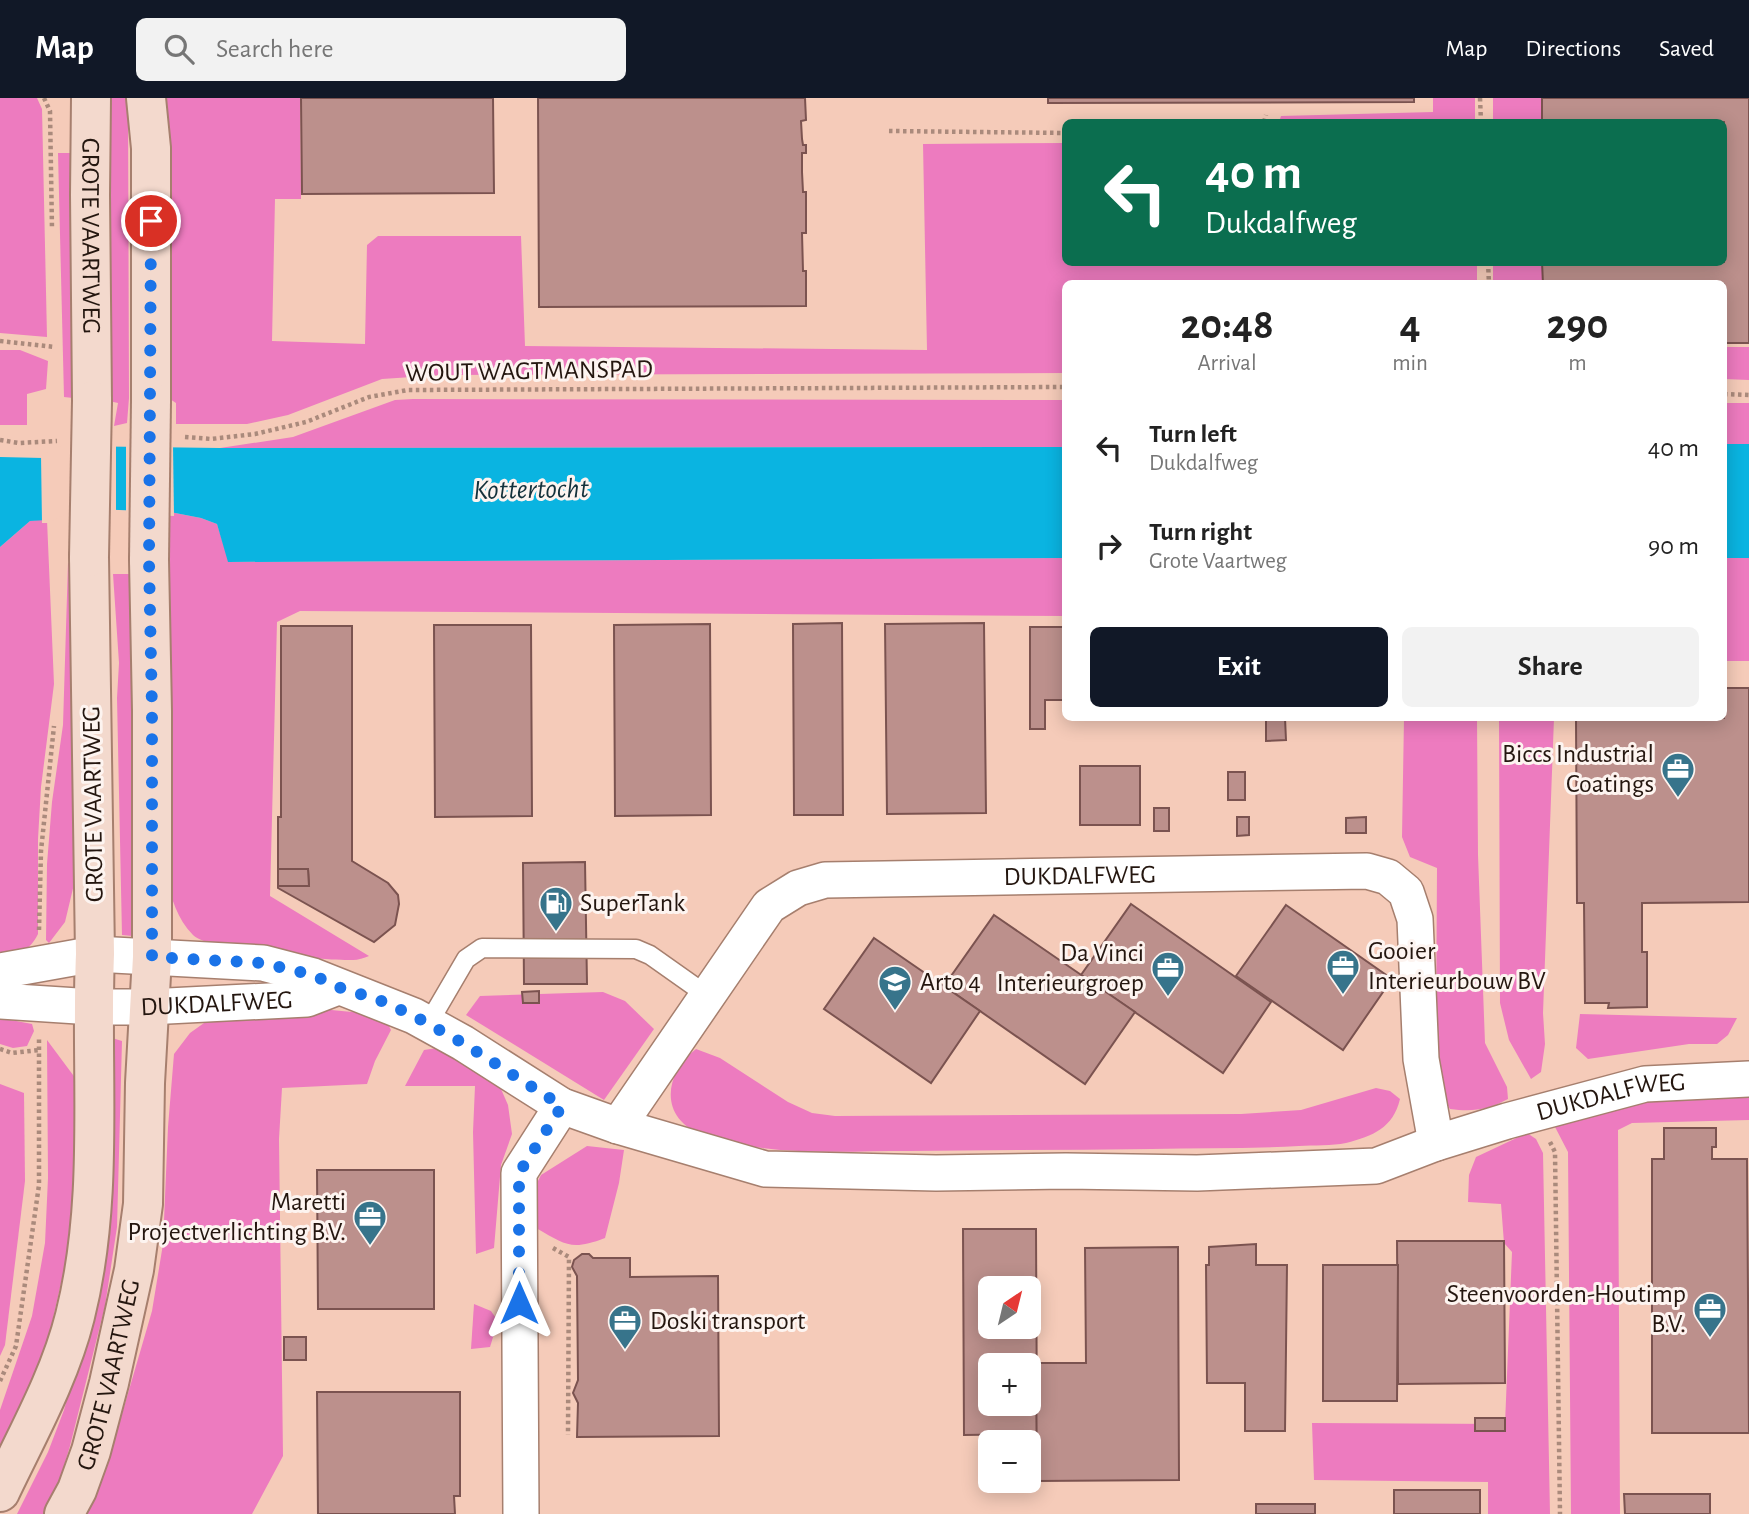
<!DOCTYPE html>
<html lang="en">
<head>
<meta charset="utf-8">
<style>
  :root { --surface:#fff; --page:#f2f2f2; --text:#222; --muted:#767676; --accent:#111827 }
  body { margin:0; font-family:"Alegreya Sans",sans-serif; background:var(--page); color:var(--text); height:100vh; display:flex; flex-direction:column; font-size:26px; white-space:nowrap }
  * { box-sizing:border-box; margin:0 }
  p { font-size:23px; color:var(--muted) }
  .icon { flex:none; width:38px; height:38px; fill:none; stroke:currentColor; stroke-width:2; stroke-linecap:round; stroke-linejoin:round }
  .map { position:relative; flex:1; overflow:hidden }
  .sheet { position:absolute; left:1062px; top:182px; width:665px; height:441px; display:flex; flex-direction:column; background:var(--surface); border-radius:10px; box-shadow:0 4px 18px #0003 }
  .sheet>* { flex:none }
  .banner { position:absolute; left:1062px; top:21px; width:665px; height:147px; border-radius:10px; box-shadow:0 4px 18px #0003; background:#0b6e4f; color:#fff; overflow:hidden }
  .needle { width:46px; rotate:35deg }
  .controls { position:absolute; left:978px; top:1178px; display:grid; gap:14px }
  .controls a { display:grid; place-items:center; width:63px; height:63px; border-radius:10px; background:var(--surface); box-shadow:0 4px 18px #0003; font-size:35px }
  .pin { position:absolute; display:grid; place-items:center; width:60px; height:60px; color:#fff; margin:-30px; border:4px solid #fff; border-radius:50%; box-shadow:0 2px 7px #0007 }
  .me { position:absolute; width:77px; margin:-38px; rotate:0deg; stroke-linejoin:round; filter:drop-shadow(0 0 5px #0008) }
  .turn { display:flex; align-items:center; gap:24px; height:147px; padding:0 28px; font-size:32px }
  .turn .icon { width:91px; height:91px; stroke-width:2.5 }
  .turn b { display:block; font-size:49px; line-height:60px }
  .eta { display:flex; justify-content:space-evenly; align-items:center; height:119px; text-align:center }
  .eta b { font-size:42px; font-weight:600; line-height:49px }
  .primary-button { display:flex; gap:14px; margin-top:auto; padding:14px 28px }
  .primary-button a { flex:1; height:80px; border-radius:10px; background:var(--accent); color:#fff; font-size:28px; font-weight:600; line-height:80px; text-align:center }
  .primary-button a+a { background:var(--page); color:var(--text) }
  ul { padding:0; list-style:none }
  li { display:flex; align-items:center; gap:21px; height:98px; padding:0 28px }
  li div { flex:1 }
  li b { display:block; font-size:26px }
  li em { font-style:normal }
  header { display:flex; align-items:center; gap:42px; box-sizing:border-box; height:98px; padding:0 35px; background:var(--accent); color:#fff }
  header strong { font-size:33px }
  nav { display:flex; gap:38px; margin-inline-start:auto; font-size:24px }
  .search { width:490px; height:63px; background:var(--page); display:flex; align-items:center; gap:18px; box-sizing:border-box; padding:0 24px; border-radius:10px; color:var(--muted); font-size:26px }
  .map>svg:first-child { display:block }
</style>
</head>
<body>
<header>
<strong>Map</strong>
<div class="search"><svg class="icon" aria-label="search" viewBox="0 0 24 24"><circle cx="10" cy="10" r="6"/><path d="M15 15l6 6"/></svg>Search here</div>
<nav><a>Map</a><a>Directions</a><a>Saved</a></nav>
</header>
<div class="map">
<svg width="1749" height="1416" viewBox="0 0 1749 1416">
  <rect width="100%" height="100%" fill="#f5cbb9"/>
  <g fill="#ed7bbf">
    <polygon points="0,0 37,0 42,11 47,239 0,235"/>
    <polygon points="107,0 128,0 129,300 127,325 114,328 118,305 109,303"/>
    <polygon points="156,0 300,0 301,101 275,101 272,243 365,246 367,147 378,138 521,138 525,248 927,252 923,46 1066,45 1066,164 1477,165 1477,185 1066,186 1066,275 442,277 382,281 288,317 247,326 176,326 176,305 167,299"/>
    <polygon points="1433,0 1475,0 1475,24 1279,24 1281,18 1433,14"/>
    <rect x="1493" y="0" width="52" height="24"/>
    <polygon points="58,55 71,55 73,300 64,299"/>
    <polygon points="1493,165 1546,165 1547,185 1493,186"/>
    <polygon points="1724,249 1749,249 1749,282 1724,281"/>
    <polygon points="0,252 20,252 48,263 46,291 27,296 27,327 0,327"/>
    <polygon points="413,301 1066,302 1066,349 220,350 293,339 395,302"/>
    <rect x="1724" y="305" width="25" height="41"/>
    <path d="M170,414L201,420L217,426L229,464L1066,460V518L300,513L277,524L270,798L369,858C364,860 358,862 353,862C327,863 208,853 193,837C177,821 172,800 165,779Z"/>
    <path d="M37,422H47L54,586L41,689L38,741V836C29,854 19,856 0,856V449L30,423Z"/>
    <rect x="1724" y="460" width="25" height="103"/>
    <polygon points="73,464 75,782 65,824 49,845 46,842 47,766 52,704 63,627 68,465"/>
    <polygon points="113,476 131,476 134,647 132,838 122,837 117,600 119,565"/>
    <path d="M1404,620H1477L1478,757L1485,945L1507,989L1508,1001C1487,1012 1473,1014 1450,1011L1438,991L1436,941L1437,770L1410,759L1402,739Z"/>
    <polygon points="1499,620 1554,620 1543,915 1545,946 1541,974 1531,981 1509,942 1500,905"/>
    <polygon points="603,894 625,903 654,931 604,1002 466,917 480,898"/>
    <polygon points="321,911 383,917 391,932 375,963 367,986 282,990 279,1041 283,1358 252,1416 80,1416 106,1371 152,1213 163,1146 168,1029 174,956 190,935 211,920"/>
    <polygon points="1580,916 1737,920 1728,937 1717,946 1689,946 1588,961 1576,950"/>
    <polygon points="0,920 32,926 34,933 27,948 13,950 0,946"/>
    <polygon points="112,940 122,943 117,1129 105,1208 70,1348 58,1388 45,1416 17,1416 48,1354 64,1312 94,1202"/>
    <polygon points="47,942 76,981 77,1033 70,1146 46,1251 0,1358 0,1312 32,1218 45,1145 48,1080"/>
    <polygon points="437,950 480,970 501,991 508,1007 512,1036 501,1067 494,1150 476,1156 473,1034 475,988 405,988 424,952"/>
    <path d="M696,951L720,960L788,1004L812,1015L835,1018L1241,1016L1301,1012L1376,990L1390,993L1400,1001C1393,1030 1373,1038 1346,1045C1332,1048 1314,1047 1299,1048C1250,1051 1200,1050 1151,1051C1070,1052 989,1052 908,1053C841,1053 769,1059 704,1037C659,1022 663,976 696,951Z"/>
    <polygon points="0,986 24,995 25,1083 5,1247 0,1258"/>
    <polygon points="1645,993 1749,995 1749,1022 1632,1025 1618,1032 1620,1416 1571,1416 1568,1054 1554,1027"/>
    <polygon points="1527,1035 1536,1041 1543,1055 1550,1416 1488,1416 1488,1384 1314,1382 1312,1325 1505,1326 1512,1154 1504,1145 1501,1106 1468,1104 1469,1077 1476,1059"/>
    <path d="M587,1048L624,1052L619,1085L605,1140C571,1153 566,1147 536,1130L530,1099L541,1077Z"/>
    <polygon points="474,1206 491,1213 498,1223 490,1249 471,1251"/>
  </g>
  <g fill="#0ab4e1">
    <rect x="1724" y="346" width="25" height="114"/>
    <polygon points="68,348 220,350 1066,349 1066,460 228,464 217,426 201,420 170,414 68,410 47,422 30,423 0,449 0,359 43,360"/>
  </g>
  <g fill="#f5cbb9">
    <polygon points="67,345 116,346 116,415 69,414 48,425 42,425 41,357"/>
    <polygon points="126,346 173,347 174,418 126,416"/>
  </g>
  <g fill="#bc908c" stroke="#7b5350" stroke-width="2" fill-rule="evenodd">
    <polygon points="301,0 493,0 494,95 302,96"/>
    <polygon points="538,0 805,0 806,22 801,23 802,41 803,47 806,47 806,55 802,55 802,74 803,94 806,94 806,135 802,135 803,173 806,173 806,208 539,209"/>
    <polygon points="1048,0 1414,0 1414,4 1048,5"/>
    <polygon points="1542,0 1749,0 1749,245 1724,245 1724,186 1543,186 1542,164 1724,164 1724,24 1542,24"/>
    <polygon points="842,525 843,717 794,717 793,526"/>
    <polygon points="984,525 986,715 887,716 885,526"/>
    <polygon points="710,526 711,717 615,718 614,527"/>
    <polygon points="434,527 531,527 532,718 435,719"/>
    <polygon points="281,528 352,528 352,763 388,785 398,797 399,806 395,827 374,844 278,790 278,788 309,788 308,771 278,771 278,719 281,719"/>
    <polygon points="1030,529 1066,529 1066,602 1045,602 1045,631 1030,631"/>
    <polygon points="1724,590 1749,590 1749,804 1642,805 1642,854 1647,854 1647,909 1608,910 1609,905 1585,905 1584,805 1577,805 1576,620 1724,620"/>
    <polygon points="1266,620 1285,620 1286,642 1266,643"/>
    <rect x="1080" y="668" width="60" height="59"/>
    <rect x="1228" y="674" width="17" height="28"/>
    <rect x="1154" y="710" width="15" height="23"/>
    <polygon points="1237,719 1249,719 1249,737 1237,738"/>
    <polygon points="1366,719 1366,735 1346,735 1346,720"/>
    <polygon points="585,764 587,886 524,886 523,765"/>
    <polygon points="278,771 308,771 309,788 278,788"/>
    <polygon points="1131,806 1271,904 1223,975 1081,877"/>
    <polygon points="1286,807 1392,881 1343,952 1236,878"/>
    <polygon points="994,817 1135,914 1085,986 944,888"/>
    <polygon points="874,840 980,913 931,985 824,911"/>
    <polygon points="539,893 539,905 523,905 522,894"/>
    <polygon points="1664,1030 1716,1030 1716,1049 1712,1049 1712,1061 1747,1061 1749,1335 1652,1335 1652,1061 1664,1061"/>
    <polygon points="317,1072 434,1072 434,1211 318,1211"/>
    <path d="M963,1131H1036L1037,1336L964,1337ZM990,1190H1029V1228H990ZM990,1267H1029V1306H990Z"/>
    <polygon points="1397,1143 1504,1143 1505,1285 1398,1286"/>
    <polygon points="1256,1146 1256,1167 1287,1167 1285,1333 1245,1333 1245,1285 1207,1285 1206,1167 1209,1167 1209,1149"/>
    <polygon points="1178,1149 1179,1382 1037,1383 1036,1265 1086,1265 1085,1150"/>
    <polygon points="582,1156 589,1156 593,1160 630,1160 630,1179 718,1178 719,1338 577,1339 578,1305 573,1295 578,1282 577,1178 572,1169 574,1162"/>
    <polygon points="1323,1167 1398,1167 1397,1303 1323,1303"/>
    <rect x="284" y="1239" width="22" height="23"/>
    <polygon points="317,1294 460,1294 460,1398 454,1398 455,1416 318,1416"/>
    <rect x="1475" y="1320" width="30" height="13"/>
    <rect x="1394" y="1392" width="86" height="24"/>
    <polygon points="1624,1396 1710,1396 1710,1416 1625,1416"/>
    <rect x="1256" y="1406" width="59" height="10"/>
  </g>
  <g fill="none" stroke-linecap="round" stroke-linejoin="round">
    <defs>
      <polyline id="service" points="428,926 466,861 482,850 636,851 650,857 708,898"/>
      <g id="minor">
        <path id="s1" d="M0,873L95,856L263,865L313,878L414,918L463,945L562,1008L618,1028L765,1071L936,1075L1066,1073L1197,1075L1376,1068L1436,1045L1507,1023L1645,986L1749,981"/>
        <path id="s2" d="M0,903L93,909H148L307,901L338,889"/>
        <path id="s3" d="M618,1028L769,808L798,790L825,782L1367,773L1388,779L1406,794L1415,821L1421,961L1436,1045"/>
        <polyline points="521,1416 519,1075 562,1008"/>
      </g>
      <g id="secondary">
        <path id="s4" d="M91,0L90,97L92,303"/>
        <polyline points="146,0 151,50 151,303"/>
        <path d="M0,1394C27,1337 60,1279 75,1218C105,1099 90,976 95,856L89,459"/>
        <path id="s5" d="M64,1416L77,1392L91,1353L109,1285L134,1172L143,1106L145,985L152,859V613L149,462"/>
      </g>
    </defs>
    <use href="#service" stroke="#a67f6e" stroke-width="21"/>
    <use href="#minor" stroke="#a67f6e" stroke-width="38"/>
    <use href="#secondary" stroke="#a67f6e" stroke-width="42"/>
    <g stroke="#aa8a7c" stroke-width="4.5" stroke-dasharray="3.5 3.5" stroke-linecap="butt">
      <polyline points="44,0 50,13 52,131"/>
      <polyline points="1480,0 1481,24"/>
      <polyline points="1264,24 1266,17"/>
      <polyline points="889,33 1066,35"/>
      <polyline points="1488,164 1489,186"/>
      <polyline points="0,243 55,249"/>
      <polyline points="1724,296 1749,297"/>
      <polyline points="185,339 211,341 255,336 306,324 369,299 408,292 1066,289"/>
      <polyline points="0,342 19,345 57,343"/>
      <polyline points="39,832 41,753 54,628"/>
      <polyline points="0,951 12,955 39,952"/>
      <polyline points="1550,1044 1555,1054 1560,1416"/>
      <polyline points="553,1150 569,1159 568,1337"/>
      <polyline points="0,1283 16,1248 39,1087 39,939"/>
    </g>
    <use href="#service" stroke="#fff" stroke-width="18"/>
    <use href="#minor" stroke="#fff" stroke-width="35"/>
    <use href="#secondary" stroke="#f3d9cd" stroke-width="38"/>
    <defs>
      <g id="secondary-bridge">
        <polyline points="89,459 92,303"/>
        <polyline points="149,462 151,303"/>
      </g>
    </defs>
    <use href="#secondary-bridge" stroke="#a67f6e" stroke-width="42" stroke-linecap="butt"/>
    <use href="#secondary-bridge" stroke="#f3d9cd" stroke-width="38"/>
  </g>
  <g fill="none" stroke-linecap="round" stroke-linejoin="round">
    <polyline stroke="#1a73e8" stroke-width="12" stroke-dasharray="0 21.6" points="151,123 149,463 152,613 152,859 263,865 313,877 338,889 379,902 414,918 463,945 562,1008 519,1075 519,1205"/>
  </g>
  <defs>
    <symbol id="office-pin" viewBox="-11 -11 22 30"><path d="M0 17L-7.5 6A9.5 9.5 0 1 1 7.5 6Z" fill="#37748b" stroke="#fdf4f0"/><path d="M-6-3h4V-5.5h4V-3h4V5H-6ZM-1-4.5V-3h2v-1.5ZM-6 0V1H6V0Z" fill="#fff"/></symbol>
    <symbol id="fuel-pin" viewBox="-11 -11 22 30"><path d="M0 17L-7.5 6A9.5 9.5 0 1 1 7.5 6Z" fill="#37748b" stroke="#fdf4f0"/><path d="M-5.5-6h7V0h2V4h1.3V-2.5L3-4.5l.8-.8L6-3V5H2.5V1h-1V6h-7ZM-4.2-4.7v3.2H.2V-4.7Z" fill="#fff"/></symbol>
    <symbol id="school-pin" viewBox="-11 -11 22 30"><path d="M0 17L-7.5 6A9.5 9.5 0 1 1 7.5 6Z" fill="#37748b" stroke="#fdf4f0"/><path d="M0-5L7-2L0 1L-7-2ZM-4 1L0 2.5L4 1V4Q0 6-4 4Z" fill="#fff"/></symbol>
  </defs>
  <g fill-rule="evenodd">
    <use href="#office-pin" x="1659" y="652" width="38" height="52"/>
    <use href="#fuel-pin" x="537" y="786" width="38" height="52"/>
    <use href="#office-pin" x="1324" y="849" width="38" height="52"/>
    <use href="#office-pin" x="1149" y="851" width="38" height="52"/>
    <use href="#school-pin" x="876" y="865" width="38" height="52"/>
    <use href="#office-pin" x="351" y="1100" width="38" height="52"/>
    <use href="#office-pin" x="1691" y="1192" width="38" height="52"/>
    <use href="#office-pin" x="606" y="1204" width="38" height="52"/>
  </g>
  <g text-anchor="middle" dominant-baseline="central" stroke-width="6" stroke-linejoin="round" paint-order="stroke">
    <g font-size="26" fill="#24160f" stroke="#fdf4f0">
      <text stroke="none"><textPath href="#s4" startOffset="138">GROTE VAARTWEG</textPath></text>
      <text transform="translate(529 273) rotate(-1)">WOUT WAGTMANSPAD</text>
      <text transform="translate(93 706) rotate(-91)">GROTE VAARTWEG</text>
      <text stroke="none"><textPath href="#s3" startOffset="584">DUKDALFWEG</textPath></text>
      <text stroke="none"><textPath href="#s2" startOffset="217">DUKDALFWEG</textPath></text>
      <text stroke="none"><textPath href="#s1" startOffset="1668">DUKDALFWEG</textPath></text>
      <text stroke="none"><textPath href="#s5" startOffset="147">GROTE VAARTWEG</textPath></text>
    </g>
    <g font-size="26" fill="#24160f" stroke="#fdf4f0" text-anchor="end">
      <text x="1654" y="656">Biccs Industrial<tspan x="1654" dy="30">Coatings</tspan></text>
      <text x="580" y="805" text-anchor="start">SuperTank</text>
      <text x="1368" y="853" text-anchor="start">Gooier<tspan x="1368" dy="30">Interieurbouw BV</tspan></text>
      <text x="1144" y="855">Da Vinci<tspan x="1144" dy="30">Interieurgroep</tspan></text>
      <text x="920" y="884" text-anchor="start">Arto 4</text>
      <text x="346" y="1104">Maretti<tspan x="346" dy="30">Projectverlichting B.V.</tspan></text>
      <text x="1686" y="1196">Steenvoorden-Houtimp<tspan x="1686" dy="30">B.V.</tspan></text>
      <text x="650" y="1223" text-anchor="start">Doski transport</text>
    </g>
    <g font-size="28" font-style="italic" fill="#14313b" stroke="#fdf4f0">
      <text transform="translate(531 392) rotate(-1)">Kottertocht</text>
    </g>
  </g>
</svg>
<div class="controls">
<a><svg class="needle" viewBox="-14 -14 28 28"><path d="M0-13l5 13h-10z" fill="#e53935"/><path d="M0 13l5-13h-10z" fill="#767676"/></svg></a>
<a>+</a>
<a>−</a>
</div>
<div class="pin" style="left:151px;top:123px;background:#d93025"><svg class="icon" aria-label="arrive" viewBox="0 0 24 24"><path d="M6 21V4h12l-3 4 3 4H6"/></svg></div>
<svg class="me" style="left:519px;top:1205px" viewBox="-20 -20 40 40"><path d="M0-17L14 15 0 8-14 15z" fill="#1a73e8" stroke="#fff" stroke-width="4"/></svg>
<div class="banner">
<div class="turn"><svg class="icon" aria-label="left" viewBox="0 0 24 24"><path d="M17 20v-9H6M10 6l-5 5 5 5"/></svg><div><b>40 m</b>Dukdalfweg</div></div>
</div>
<section class="sheet">
<div class="eta">
<div><b>20:48</b><p>Arrival</p></div>
<div><b>4</b><p>min</p></div>
<div><b>290</b><p>m</p></div>
</div>
<ul>
<li><svg class="icon" aria-label="left" viewBox="0 0 24 24"><path d="M17 20v-9H6M10 6l-5 5 5 5"/></svg><div><b>Turn left</b><p>Dukdalfweg</p></div><em>40 m</em></li>
<li><svg class="icon" aria-label="right" viewBox="0 0 24 24"><path d="M7 20v-9h11M14 6l5 5-5 5"/></svg><div><b>Turn right</b><p>Grote Vaartweg</p></div><em>90 m</em></li>
</ul>
<div class="primary-button"><a>Exit</a><a>Share</a></div>
</section>
</div>
</body>
</html>
